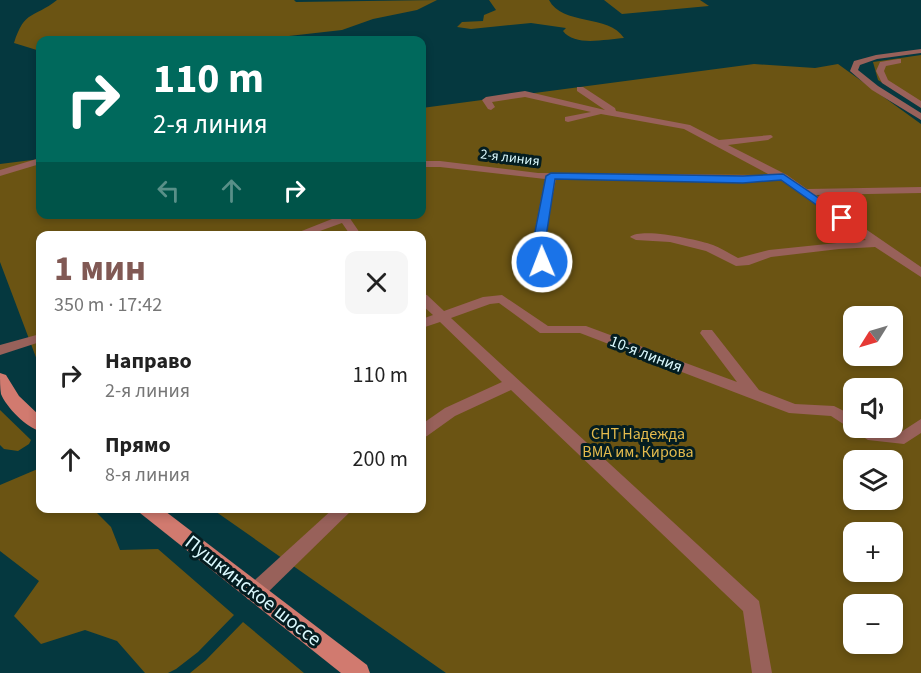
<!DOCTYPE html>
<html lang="ru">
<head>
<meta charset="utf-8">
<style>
  :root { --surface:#fff; --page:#f6f6f6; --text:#222; --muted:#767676; --accent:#815954 }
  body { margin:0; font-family:"Source Sans 3",sans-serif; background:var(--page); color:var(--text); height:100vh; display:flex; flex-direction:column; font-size:22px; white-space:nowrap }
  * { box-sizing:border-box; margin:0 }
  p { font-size:20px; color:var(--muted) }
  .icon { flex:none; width:33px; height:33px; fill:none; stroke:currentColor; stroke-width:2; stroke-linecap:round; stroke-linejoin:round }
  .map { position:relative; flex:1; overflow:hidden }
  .details { position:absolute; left:36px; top:231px; width:390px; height:282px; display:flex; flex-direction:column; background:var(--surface); border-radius:12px; box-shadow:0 3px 9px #0003 }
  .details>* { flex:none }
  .guide { position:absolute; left:36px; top:36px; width:390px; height:183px; border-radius:12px; box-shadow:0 3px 9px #0003; background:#00695c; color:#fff; overflow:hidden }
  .needle { width:39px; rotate:233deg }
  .controls { position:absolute; left:843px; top:306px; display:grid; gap:12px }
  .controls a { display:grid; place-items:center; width:60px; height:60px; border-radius:12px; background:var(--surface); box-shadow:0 3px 9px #0003; font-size:30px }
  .pin { position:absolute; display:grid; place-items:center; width:51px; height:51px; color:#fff; margin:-26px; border-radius:12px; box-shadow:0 3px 9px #0006 }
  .me { position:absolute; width:66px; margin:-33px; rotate:359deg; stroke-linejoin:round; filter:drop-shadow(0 0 4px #0008) }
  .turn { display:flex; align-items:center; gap:21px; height:126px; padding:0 18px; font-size:27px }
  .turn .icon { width:78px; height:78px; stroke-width:2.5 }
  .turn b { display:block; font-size:42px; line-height:51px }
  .lanes { display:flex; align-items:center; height:57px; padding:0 18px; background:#0003; justify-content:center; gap:30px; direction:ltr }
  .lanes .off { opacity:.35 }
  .round { display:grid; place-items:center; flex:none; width:63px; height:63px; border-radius:12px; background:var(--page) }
  .head { display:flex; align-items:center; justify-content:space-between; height:102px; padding:0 18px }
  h1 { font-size:36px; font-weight:700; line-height:45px; color:var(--accent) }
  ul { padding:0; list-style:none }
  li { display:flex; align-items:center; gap:18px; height:84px; padding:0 18px }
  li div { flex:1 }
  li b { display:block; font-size:22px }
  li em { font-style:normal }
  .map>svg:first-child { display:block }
</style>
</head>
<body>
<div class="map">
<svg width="921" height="673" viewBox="0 0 921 673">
  <rect width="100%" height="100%" fill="#05383f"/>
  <g fill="#6b5413" fill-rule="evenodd">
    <path d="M57,0H294L296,2L437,0L417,10L373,19L342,30L280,37L279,40H40V51L14,43C25,9 33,19 57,0Z"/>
    <path d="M489,0H549C562,26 609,14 624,38C606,39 575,47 563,31L566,28L531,23L471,29L457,27L462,22L483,21L484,15L496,10Z"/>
    <polygon points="604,0 700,0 709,6 622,14"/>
    <polygon points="921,55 921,107 878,80 873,62"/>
    <path d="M754,64L815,68L838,64L921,124V673H446L212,509L422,508V236H40V368L0,262V164L40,159V214H422V108ZM854,316H892V356H854ZM854,388H892V428H854ZM854,460H892V500H854ZM854,532H892V572H854ZM854,604H892V644H854Z"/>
    <polygon points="0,410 31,440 29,444 18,451 4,449 0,445"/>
    <polygon points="40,468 40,508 93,509 111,527 120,550 158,549 234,615 198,652 176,669 168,673 145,673 117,641 85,630 41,644 14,616 39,581 0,551 0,485"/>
    <polygon points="243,622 304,673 190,673 206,660"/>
  </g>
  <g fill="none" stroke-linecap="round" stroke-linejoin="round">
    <g fill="#98615a" fill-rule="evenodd">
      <polygon points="921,49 921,53 877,59 860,65 858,70 878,86 921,113 921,120 872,90 850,71 854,61 876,55"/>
      <polygon points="898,59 901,59 901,63 886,66 884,71 888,80 921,101 921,108 882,83 876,71 880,62"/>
      <path d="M577,87H583L615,108L616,111L690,125L719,140L771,135L773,137L768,140L728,145L787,175L807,189L921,187V193L816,195L921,267V277L875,247L839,249L771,257L749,265L736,266L706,251L670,242L636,240L630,237C642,227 698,240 713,245C721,248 730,254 738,258L769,250L866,240L781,180L743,182L556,179C549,216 539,244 556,279L554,282H546C526,250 539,214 545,179L440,167H422V161H440L538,173L770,175L684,129L601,114L568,122L565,121V117L591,112L525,97L492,102L495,107L491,110L488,109L482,100L486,97L525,91L605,110L577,91Z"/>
      <polygon points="40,158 40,164 0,176 0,170"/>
      <polygon points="336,214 347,214 362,236 351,236 342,223 306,236 289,236 337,217"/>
      <polygon points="422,294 427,295 444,311 483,297 502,295 548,326 586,326 737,382 700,333 702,330 712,330 759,390 795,404 834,406 854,416 854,428 901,432 921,419 921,433 904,444 868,440 831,416 789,413 580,333 540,333 499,303 490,304 451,318 759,601 772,673 752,673 743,611 511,390 455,416 427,436 422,438 422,424 445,408 502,382 440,322 422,328 422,319 433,315 422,305"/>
      <polygon points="40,334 40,342 0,355 0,345"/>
      <polygon points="334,508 354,508 261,599 254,601 247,599 245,593 247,587"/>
    </g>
    <g fill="#d17a6f" fill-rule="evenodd">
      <path d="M0,373L6,375L19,396L40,416V431C27,428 6,407 1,394C0,388 0,380 0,373Z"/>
      <polygon points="138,508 161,508 367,665 370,673 341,673 140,513"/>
    </g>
  </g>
  <polygon fill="#1a73e8" stroke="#114b97" stroke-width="1.5" points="551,173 743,176 783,174 848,218 842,221 838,220 781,180 743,183 555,179 546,237 548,262 542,266 536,262 534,237 546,176"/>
  <g text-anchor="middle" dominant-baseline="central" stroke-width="6" stroke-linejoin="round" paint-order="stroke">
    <g font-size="14" fill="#dbf9fe" stroke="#041d21">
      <text transform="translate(510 158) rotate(7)">2-я линия</text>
    </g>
    <g font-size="16" fill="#dbf9fe" stroke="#041d21">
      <text transform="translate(646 354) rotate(21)">10-я линия</text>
    </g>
    <g font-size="16" fill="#e3ba4d" stroke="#041d21">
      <text x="638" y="434">СНТ Надежда<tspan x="638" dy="18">ВМА им. Кирова</tspan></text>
    </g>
    <g font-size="20" fill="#dbf9fe" stroke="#041d21">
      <text transform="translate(253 591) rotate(38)">Пушкинское шоссе</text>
    </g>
  </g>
</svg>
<div class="controls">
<a><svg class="needle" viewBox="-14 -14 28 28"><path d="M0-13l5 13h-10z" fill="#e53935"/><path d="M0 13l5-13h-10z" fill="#767676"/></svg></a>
<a><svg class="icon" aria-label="sound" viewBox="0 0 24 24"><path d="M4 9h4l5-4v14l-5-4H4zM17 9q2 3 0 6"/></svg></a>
<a><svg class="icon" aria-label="layers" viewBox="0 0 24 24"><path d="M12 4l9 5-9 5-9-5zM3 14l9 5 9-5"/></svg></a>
<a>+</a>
<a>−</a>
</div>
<div class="pin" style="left:842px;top:218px;background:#d93025"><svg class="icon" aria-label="arrive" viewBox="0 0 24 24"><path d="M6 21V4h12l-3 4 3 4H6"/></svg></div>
<svg class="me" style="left:542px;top:262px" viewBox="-20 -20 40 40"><circle r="17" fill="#1a73e8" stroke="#fff" stroke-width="3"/><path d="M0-11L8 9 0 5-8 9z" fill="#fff"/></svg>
<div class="guide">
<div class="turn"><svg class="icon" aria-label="right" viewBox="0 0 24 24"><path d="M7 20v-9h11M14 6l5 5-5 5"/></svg><div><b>110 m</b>2-я линия</div></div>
<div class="lanes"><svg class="icon off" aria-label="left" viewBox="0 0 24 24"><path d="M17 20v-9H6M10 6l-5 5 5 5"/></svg><svg class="icon off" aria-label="ahead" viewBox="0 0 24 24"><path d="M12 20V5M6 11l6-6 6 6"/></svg><svg class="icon" aria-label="right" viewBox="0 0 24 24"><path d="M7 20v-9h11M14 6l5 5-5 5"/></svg></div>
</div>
<section class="details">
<div class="head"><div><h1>1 мин</h1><p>350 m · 17:42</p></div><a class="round"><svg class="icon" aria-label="close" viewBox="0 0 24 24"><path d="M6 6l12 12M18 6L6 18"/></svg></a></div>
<ul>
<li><svg class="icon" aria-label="right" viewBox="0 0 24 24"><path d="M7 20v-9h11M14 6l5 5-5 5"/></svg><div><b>Направо</b><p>2-я линия</p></div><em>110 m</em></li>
<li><svg class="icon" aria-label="ahead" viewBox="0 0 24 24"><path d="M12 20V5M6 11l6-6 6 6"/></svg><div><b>Прямо</b><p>8-я линия</p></div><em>200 m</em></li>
</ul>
</section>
</div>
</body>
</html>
